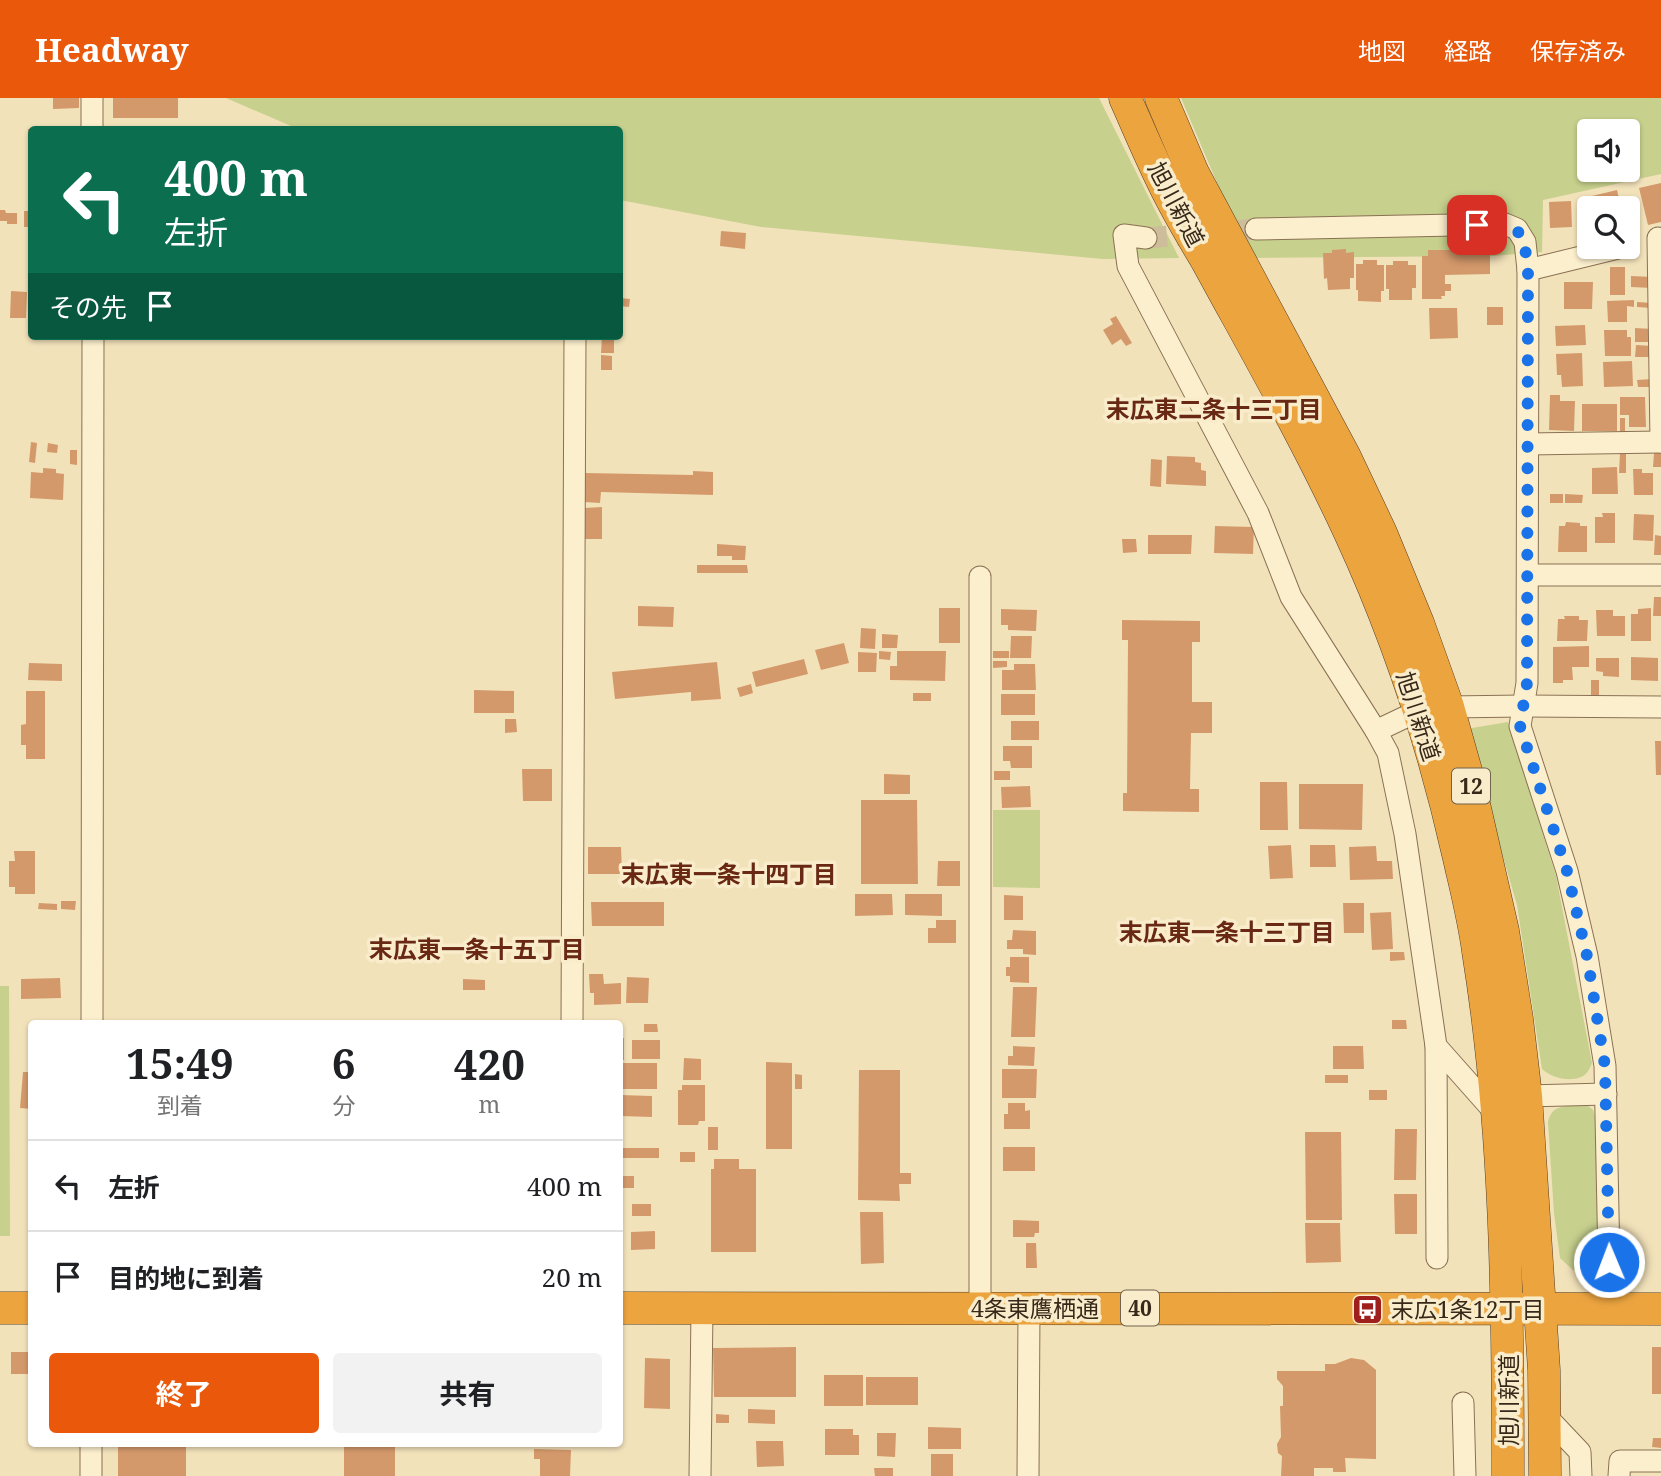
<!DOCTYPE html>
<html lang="ja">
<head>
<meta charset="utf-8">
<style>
  :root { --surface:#fff; --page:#f2f2f2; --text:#202124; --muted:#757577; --line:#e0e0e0; --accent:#ea580c }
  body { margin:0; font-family:"Noto Serif","Noto Sans JP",serif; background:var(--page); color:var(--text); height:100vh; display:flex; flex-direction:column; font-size:26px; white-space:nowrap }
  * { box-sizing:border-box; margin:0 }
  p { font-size:23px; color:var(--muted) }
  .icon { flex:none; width:38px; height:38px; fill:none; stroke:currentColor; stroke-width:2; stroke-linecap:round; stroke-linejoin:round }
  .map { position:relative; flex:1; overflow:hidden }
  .side { position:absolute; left:28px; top:922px; width:595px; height:427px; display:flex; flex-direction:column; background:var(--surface); border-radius:7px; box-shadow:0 2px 5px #0004 }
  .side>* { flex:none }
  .guide { position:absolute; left:28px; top:28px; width:595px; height:214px; border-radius:7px; box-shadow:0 2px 5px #0004; background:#0b6e4f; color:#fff; overflow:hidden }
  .fabs { position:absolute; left:1577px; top:21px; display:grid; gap:14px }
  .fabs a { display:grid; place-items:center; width:63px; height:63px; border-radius:7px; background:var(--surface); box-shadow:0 2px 5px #0004; font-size:35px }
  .pin { position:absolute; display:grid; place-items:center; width:60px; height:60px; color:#fff; margin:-30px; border-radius:14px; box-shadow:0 4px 10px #0006 }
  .me { position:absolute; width:77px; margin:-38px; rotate:359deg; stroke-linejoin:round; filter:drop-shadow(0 0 5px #0008) }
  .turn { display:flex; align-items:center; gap:24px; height:147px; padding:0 21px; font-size:32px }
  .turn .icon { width:91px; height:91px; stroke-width:2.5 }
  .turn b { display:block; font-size:49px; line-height:60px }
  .then { display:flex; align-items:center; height:66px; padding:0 21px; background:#0003; gap:14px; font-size:26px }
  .eta { display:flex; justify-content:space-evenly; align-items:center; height:119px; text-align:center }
  .eta b { font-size:42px; font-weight:700; line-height:49px }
  .action { display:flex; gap:14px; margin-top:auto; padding:14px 21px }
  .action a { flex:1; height:80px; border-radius:7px; background:var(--accent); color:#fff; font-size:28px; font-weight:700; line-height:80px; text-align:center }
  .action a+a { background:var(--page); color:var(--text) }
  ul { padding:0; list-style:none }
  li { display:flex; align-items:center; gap:21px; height:91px; padding:0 21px; border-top:2px solid var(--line) }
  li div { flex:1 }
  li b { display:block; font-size:26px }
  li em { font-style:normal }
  header { display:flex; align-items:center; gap:42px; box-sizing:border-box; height:98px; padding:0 35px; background:var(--accent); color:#fff }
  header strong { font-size:33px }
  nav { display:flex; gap:38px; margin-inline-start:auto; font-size:24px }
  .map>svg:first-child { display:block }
</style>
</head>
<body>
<header>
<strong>Headway</strong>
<nav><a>地図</a><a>経路</a><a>保存済み</a></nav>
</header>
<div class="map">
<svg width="1661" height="1378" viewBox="0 0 1661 1378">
  <rect width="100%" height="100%" fill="#f2e2ba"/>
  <g fill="#c7d08d" fill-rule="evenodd">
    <polygon points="226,0 1099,0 1179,160 1103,161 761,129 620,102 620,32 298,31"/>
    <path d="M1181,0H1661V76L1543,102L1542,154L1492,158L1249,160ZM1589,33H1628V72H1589Z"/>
    <path d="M1508,624L1556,778L1592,965C1590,970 1587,977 1581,979C1568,984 1552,980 1542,971L1517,807L1466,631Z"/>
    <polygon points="993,712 1040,712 1040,790 993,789"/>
    <polygon points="0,888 9,888 10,1138 0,1138"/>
    <path d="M1572,1007H1587L1593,1012L1595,1019L1599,1163L1590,1173H1574L1560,1160L1554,1115L1548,1024C1552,1009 1558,1010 1572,1007Z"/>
  </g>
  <g fill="#d4996b">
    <polygon points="53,0 79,0 79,10 53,11"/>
    <rect x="113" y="0" width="65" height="20"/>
    <rect x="28" y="31" width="4" height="20"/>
    <polygon points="1661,85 1661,124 1648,127 1639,90"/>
    <polygon points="1617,92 1621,110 1595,110 1592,98"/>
    <polygon points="1571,103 1572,129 1550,130 1549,104"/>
    <polygon points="0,112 5,112 6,115 17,115 17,126 7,126 7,123 0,123"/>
    <rect x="24" y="113" width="8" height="16"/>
    <polygon points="1589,124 1589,138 1580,140 1577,127"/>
    <polygon points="721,133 746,135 745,151 720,148"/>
    <polygon points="1346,151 1346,155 1354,154 1354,180 1350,180 1350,191 1328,192 1327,180 1324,181 1323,155 1332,155 1332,152"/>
    <polygon points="1428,152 1490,152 1490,176 1445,177 1445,186 1451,186 1451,193 1445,193 1445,198 1441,198 1442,201 1422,201 1422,158 1428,158"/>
    <polygon points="1363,162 1377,162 1377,167 1384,167 1384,193 1381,193 1381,204 1358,203 1358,192 1356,192 1356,166 1363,166"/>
    <polygon points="1393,163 1408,163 1408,167 1416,167 1416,190 1412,190 1412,202 1389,202 1389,191 1386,191 1386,167 1393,167"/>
    <rect x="1610" y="169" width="15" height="28"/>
    <polygon points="1631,178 1653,179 1652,190 1631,189"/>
    <polygon points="1564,184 1593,184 1592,211 1564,211"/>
    <polygon points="11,193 27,194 26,220 10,220"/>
    <polygon points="620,200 630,201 629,209 620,208"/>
    <polygon points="1634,202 1634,209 1627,208 1627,224 1608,224 1607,203"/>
    <polygon points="1637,204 1652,205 1651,210 1637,209"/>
    <rect x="1487" y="209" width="16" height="18"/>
    <polygon points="1429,210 1457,210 1458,240 1430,241"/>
    <polygon points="1116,218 1132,245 1126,248 1121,241 1112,247 1103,232 1113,226 1110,221"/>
    <polygon points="1585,227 1586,247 1556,248 1555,228"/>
    <polygon points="1635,230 1653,231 1652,244 1635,244"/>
    <polygon points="1604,232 1627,232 1627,239 1631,239 1631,258 1605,258"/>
    <polygon points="602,238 614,238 614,255 601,255"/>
    <polygon points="1636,247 1653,248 1652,259 1635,259"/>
    <polygon points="1582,255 1583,288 1562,289 1561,277 1557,277 1556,256"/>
    <polygon points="601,257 612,258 612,272 601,272"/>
    <polygon points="1632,263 1633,288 1604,289 1603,264"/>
    <polygon points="1652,281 1652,289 1638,289 1637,282"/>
    <polygon points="1550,297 1560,297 1560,303 1575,303 1574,333 1549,332"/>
    <polygon points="1620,299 1645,299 1646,329 1629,329 1629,317 1620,317"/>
    <rect x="1582" y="306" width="35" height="27"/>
    <rect x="1620" y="320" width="5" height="15"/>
    <polygon points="31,344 37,345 35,365 29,364"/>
    <polygon points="48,345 58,347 57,355 47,354"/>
    <polygon points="70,352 77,352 77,367 70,366"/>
    <polygon points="1620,355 1626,355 1626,375 1619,375"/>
    <polygon points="1654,355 1661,355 1661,369 1653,369"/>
    <polygon points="1167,358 1195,359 1195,364 1201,365 1201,372 1206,373 1206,388 1166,386"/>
    <polygon points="1151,361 1162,362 1161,389 1150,388"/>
    <polygon points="1617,369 1618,396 1592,396 1592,370"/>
    <polygon points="43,370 56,371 56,375 64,376 63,402 30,400 31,374 43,375"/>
    <polygon points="1633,371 1642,371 1642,375 1653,375 1653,397 1634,397"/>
    <polygon points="693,373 713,374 713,397 601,394 600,405 584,404 585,375 693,377"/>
    <rect x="1550" y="396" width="13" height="9"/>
    <polygon points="1565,396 1583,397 1582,405 1565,405"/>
    <polygon points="602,409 602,441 585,441 584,410"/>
    <polygon points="1602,415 1615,415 1615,445 1595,445 1595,419 1603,419"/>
    <polygon points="1634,416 1654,417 1653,443 1633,442"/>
    <polygon points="1566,424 1580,425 1580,428 1587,428 1587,454 1558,454 1559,428 1565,428"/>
    <polygon points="1215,428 1254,429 1253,456 1214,455"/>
    <polygon points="1148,437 1192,437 1191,456 1148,456"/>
    <polygon points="1655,437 1661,438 1661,457 1654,457"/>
    <polygon points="1122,441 1136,441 1137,454 1123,455"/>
    <polygon points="717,446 746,448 745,462 732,462 732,458 717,458"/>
    <polygon points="697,467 747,467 748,475 697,475"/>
    <polygon points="1654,499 1661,499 1661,518 1653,518"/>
    <polygon points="638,508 674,509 673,529 638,528"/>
    <rect x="939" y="510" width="21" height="35"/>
    <polygon points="1651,510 1651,543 1631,543 1631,516 1638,516 1638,511"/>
    <polygon points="1001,511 1037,512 1036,533 1008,532 1008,527 1001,527"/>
    <polygon points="1596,512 1613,512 1613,518 1625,518 1625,538 1597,538"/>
    <polygon points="1564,518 1579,518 1579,522 1588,522 1587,543 1557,543 1558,521 1565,521"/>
    <polygon points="1122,522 1200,523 1200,544 1192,544 1192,604 1212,604 1212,635 1191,635 1190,691 1199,691 1199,714 1123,713 1123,695 1127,695 1128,542 1122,542"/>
    <polygon points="861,530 876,531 875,551 860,550"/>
    <polygon points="882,536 898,537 897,550 882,550"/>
    <polygon points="1011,538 1032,538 1031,560 1010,560"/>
    <polygon points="844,545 849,565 821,572 815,552"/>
    <polygon points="1589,548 1589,569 1572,569 1573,582 1563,582 1563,585 1553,585 1553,549"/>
    <polygon points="879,553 891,554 890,562 879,561"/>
    <polygon points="897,553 946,553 945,583 890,582 890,568 897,568"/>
    <rect x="993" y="553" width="16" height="7"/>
    <polygon points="858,554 877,555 876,574 858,574"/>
    <polygon points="1631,559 1658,560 1658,583 1631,582"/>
    <polygon points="1596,560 1619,560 1619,579 1603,578 1603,574 1596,573"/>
    <polygon points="804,561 808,576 756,589 752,574"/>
    <polygon points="993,563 1007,563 1007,569 993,570"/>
    <polygon points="717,564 721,601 691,603 691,594 615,601 612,574"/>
    <polygon points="29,565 62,566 62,583 28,582"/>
    <polygon points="1014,566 1035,566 1036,592 1002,592 1002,572 1014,572"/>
    <rect x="1591" y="582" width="8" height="15"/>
    <polygon points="751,586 753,595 740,599 737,590"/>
    <polygon points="474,592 514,593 514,615 474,615"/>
    <polygon points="26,593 45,593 45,661 26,661 26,647 21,647 21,627 26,626"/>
    <rect x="913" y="595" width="18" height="8"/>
    <rect x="1001" y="596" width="34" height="21"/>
    <polygon points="505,621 516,621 517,634 505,635"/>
    <rect x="1011" y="623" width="28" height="19"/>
    <polygon points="1655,643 1661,643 1661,677 1656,677"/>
    <polygon points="1003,648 1032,648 1032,670 1011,670 1010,663 1003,663"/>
    <polygon points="522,671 552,671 552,703 523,703"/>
    <rect x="994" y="673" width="16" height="9"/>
    <polygon points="884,676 910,677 910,696 884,696"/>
    <polygon points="1260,684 1287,684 1288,732 1260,732"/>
    <polygon points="1299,686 1363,686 1362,732 1299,731"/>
    <polygon points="1030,688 1031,709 1002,710 1001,689"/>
    <polygon points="861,702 917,702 918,786 861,786"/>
    <polygon points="1291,747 1293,780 1270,781 1268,748"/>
    <polygon points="1310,747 1335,747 1336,769 1310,769"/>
    <polygon points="1376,748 1377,763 1392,763 1393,781 1350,782 1349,749"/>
    <polygon points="588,749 621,749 622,776 588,776"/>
    <polygon points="14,753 35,753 35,796 15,796 15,789 9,789 9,763 15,763"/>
    <polygon points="938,763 960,763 960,788 937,788"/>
    <polygon points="855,796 892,796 893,817 855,818"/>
    <polygon points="905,796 942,796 942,818 905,817"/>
    <polygon points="1004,797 1023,798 1023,822 1004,822"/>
    <polygon points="61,803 76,803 75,812 61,811"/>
    <polygon points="591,804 664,804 664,828 592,828"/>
    <polygon points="39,805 57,806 57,812 38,811"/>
    <polygon points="1343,805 1364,805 1364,835 1344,835"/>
    <polygon points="1391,814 1393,851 1372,852 1370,815"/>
    <polygon points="936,822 956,822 956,845 928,845 928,830 936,830"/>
    <polygon points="1013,832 1036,833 1036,857 1023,856 1023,851 1007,851 1007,842 1012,842"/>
    <polygon points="1390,854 1404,854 1405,862 1390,863"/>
    <polygon points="1010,859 1029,859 1029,885 1010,884 1010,878 1006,878 1006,869 1010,869"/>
    <polygon points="589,876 603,876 604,886 621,885 621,906 594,907 594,895 590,895"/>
    <polygon points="627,879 649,880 648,905 626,905"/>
    <polygon points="60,880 61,900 21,901 21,881"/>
    <polygon points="463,881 485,882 485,892 463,892"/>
    <polygon points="1013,889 1037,889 1035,939 1011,939"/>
    <polygon points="1392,922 1406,922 1407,931 1392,931"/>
    <polygon points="644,926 657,926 658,934 644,934"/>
    <rect x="620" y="940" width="4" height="22"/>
    <rect x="632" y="942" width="28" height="19"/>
    <polygon points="1013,948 1035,949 1034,968 1008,967 1008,958 1013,958"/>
    <polygon points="1333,948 1363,948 1364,971 1333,971"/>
    <polygon points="684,960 701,961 701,982 683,982"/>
    <polygon points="766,964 792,965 792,1051 766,1051"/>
    <rect x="620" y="965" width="37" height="26"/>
    <polygon points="1002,971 1037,971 1036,1000 1002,1000"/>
    <polygon points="859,972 900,972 900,1075 911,1075 911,1086 899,1086 900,1103 858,1102"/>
    <polygon points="23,974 32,974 32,1011 20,1010"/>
    <polygon points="795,976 802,977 802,991 795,991"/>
    <rect x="1325" y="977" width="23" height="8"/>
    <polygon points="682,987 705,987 705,1023 699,1023 698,1027 678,1027 678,992 682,992"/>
    <rect x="1369" y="992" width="18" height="10"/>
    <polygon points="620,997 652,998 652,1019 620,1018"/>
    <polygon points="1008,1005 1025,1005 1025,1013 1030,1012 1030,1031 1004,1031 1004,1016 1008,1016"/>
    <rect x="708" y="1029" width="10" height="23"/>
    <polygon points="1395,1031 1417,1031 1416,1082 1394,1082"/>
    <polygon points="1305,1034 1341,1034 1342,1122 1306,1122"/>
    <rect x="1003" y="1049" width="32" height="24"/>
    <rect x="621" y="1050" width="38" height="10"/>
    <rect x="680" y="1054" width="15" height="10"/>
    <polygon points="714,1061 739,1061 739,1071 756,1071 756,1154 711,1154 711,1071 714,1071"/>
    <polygon points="623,1078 634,1078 634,1090 622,1090"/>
    <polygon points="1394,1096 1417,1096 1417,1136 1395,1136"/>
    <rect x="632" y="1106" width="19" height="12"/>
    <polygon points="860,1114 883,1114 884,1165 861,1166"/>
    <polygon points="1013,1122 1039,1123 1039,1135 1035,1135 1034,1139 1013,1139"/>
    <polygon points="1305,1125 1340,1125 1341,1164 1306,1165"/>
    <polygon points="655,1133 655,1151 631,1152 631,1134"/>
    <polygon points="1026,1145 1036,1145 1037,1170 1026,1170"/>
    <polygon points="796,1249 796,1299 714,1299 713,1250"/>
    <rect x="1652" y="1249" width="9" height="47"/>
    <rect x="11" y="1254" width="21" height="22"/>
    <polygon points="645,1260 670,1261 670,1311 644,1310"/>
    <polygon points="1351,1260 1364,1262 1376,1272 1376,1361 1345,1360 1346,1374 1333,1374 1333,1370 1314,1370 1314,1378 1281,1378 1282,1358 1278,1355 1277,1346 1281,1339 1280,1308 1283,1308 1283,1288 1277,1281 1277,1273 1325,1273 1325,1266 1335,1266"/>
    <rect x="824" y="1277" width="39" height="31"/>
    <rect x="866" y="1279" width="52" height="28"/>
    <polygon points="748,1311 775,1312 775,1326 748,1325"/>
    <polygon points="716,1316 729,1317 729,1325 716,1325"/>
    <polygon points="928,1329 961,1330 961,1351 928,1351"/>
    <polygon points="825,1331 853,1331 853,1337 859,1337 859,1357 825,1357"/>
    <polygon points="877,1335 896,1335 895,1359 877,1358"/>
    <polygon points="1653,1340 1661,1340 1661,1350 1652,1349"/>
    <polygon points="756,1343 783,1343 784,1368 757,1369"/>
    <rect x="118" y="1346" width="68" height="32"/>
    <rect x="344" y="1346" width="51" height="32"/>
    <polygon points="534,1351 571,1352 570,1378 540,1378 540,1361 534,1361"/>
    <rect x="931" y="1356" width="22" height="22"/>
    <polygon points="874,1370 893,1370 893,1378 875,1378"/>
  </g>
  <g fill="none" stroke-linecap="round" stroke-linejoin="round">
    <polyline stroke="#cdbd9a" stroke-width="21" stroke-dasharray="21 10" stroke-linecap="butt" points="1146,140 1256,131"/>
    <defs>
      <g id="minor">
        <polyline points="92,0 92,32"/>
        <polyline points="1256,131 1505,126 1517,131 1525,144 1528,172 1527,585 1520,628 1567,773 1587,858 1605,968 1609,1164"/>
        <polyline points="1146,140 1124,137 1128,168 1258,415 1291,499 1376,633 1388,655 1405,736 1436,948 1437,1160"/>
        <polyline points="1658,140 1661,344"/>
        <polyline points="1528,172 1622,149"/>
        <polyline points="1528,346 1661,344"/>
        <polyline points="1528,477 1661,477"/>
        <polyline points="980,479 980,1210"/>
        <polyline points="1448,609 1523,608 1661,609"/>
        <polyline points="1376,633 1418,613"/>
        <polyline points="92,926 93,238"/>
        <polyline points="572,926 575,238"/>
        <polyline points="1436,948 1498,1018"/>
        <polyline points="1526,998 1606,996"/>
        <polyline points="1463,1305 1465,1378"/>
        <polyline points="1545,1317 1580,1354 1581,1378"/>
        <polyline points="91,1378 91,1346"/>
        <polyline points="700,1378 702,1210"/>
        <polyline points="1028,1378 1029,1210"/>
        <polyline points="1619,1378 1620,1363 1661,1363"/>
      </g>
      <g id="highway">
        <path d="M1125,0C1138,29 1150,58 1164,86C1177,113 1192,138 1207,163C1256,253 1307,342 1350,435C1398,539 1434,649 1459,760C1466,791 1474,822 1478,853C1506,1026 1508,1203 1508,1378"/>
        <polyline points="1161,0 1193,75 1345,359 1381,435 1418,525 1448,609 1468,680 1503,833 1517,921 1526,998 1544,1272 1545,1378"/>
        <polyline points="0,1210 32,1210"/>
        <polyline points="620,1210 1661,1211"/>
      </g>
    </defs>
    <use href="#minor" stroke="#8a7153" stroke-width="23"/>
    <use href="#highway" stroke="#573f28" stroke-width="33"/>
    <use href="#minor" stroke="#fcefcd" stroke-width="21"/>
    <use href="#highway" stroke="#eca43f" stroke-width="32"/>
  </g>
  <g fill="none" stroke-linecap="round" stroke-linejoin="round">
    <path stroke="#1a73e8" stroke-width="12" stroke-dasharray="0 21.6" d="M1477,127C1520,126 1523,128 1528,172L1527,585L1520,628L1567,773L1587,858L1605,968L1609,1164"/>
  </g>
  <defs>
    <symbol id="bus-square" viewBox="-11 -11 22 22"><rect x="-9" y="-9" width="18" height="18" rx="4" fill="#9f1f1d" stroke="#f9ecca"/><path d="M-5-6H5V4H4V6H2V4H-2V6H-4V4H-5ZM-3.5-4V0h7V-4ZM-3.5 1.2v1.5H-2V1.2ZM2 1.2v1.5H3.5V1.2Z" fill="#fff"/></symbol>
  </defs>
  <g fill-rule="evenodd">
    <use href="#bus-square" x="1350" y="1194" width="35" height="35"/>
  </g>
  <g text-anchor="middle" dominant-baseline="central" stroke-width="7" stroke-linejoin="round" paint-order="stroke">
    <g fill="#f9ecca" stroke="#71634e" stroke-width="2">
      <rect x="1452" y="670.5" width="38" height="35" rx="5"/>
      <rect x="1121" y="1192.5" width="38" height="35" rx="5"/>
    </g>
    <g font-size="21" font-weight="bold" fill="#372819">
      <text x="1471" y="688">12</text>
      <text x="1140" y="1210">40</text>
    </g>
    <g font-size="23" fill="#372819" stroke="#f9ecca">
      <text transform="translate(1177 106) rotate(62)">旭川新道</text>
      <text transform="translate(1419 618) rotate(72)">旭川新道</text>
      <text x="1035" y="1210">4条東鷹栖通</text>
      <text transform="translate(1508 1302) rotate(-90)">旭川新道</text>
    </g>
    <g font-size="23" fill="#372819" stroke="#f9ecca" text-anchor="start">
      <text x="1391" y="1211">末広1条12丁目</text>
    </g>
    <g font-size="24" font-weight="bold" fill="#682814" stroke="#f9ecca">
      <text x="1214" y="310">末広東二条十三丁目</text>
      <text x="729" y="775">末広東一条十四丁目</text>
      <text x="1227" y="833">末広東一条十三丁目</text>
      <text x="477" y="850">末広東一条十五丁目</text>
    </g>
  </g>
</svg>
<div class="fabs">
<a><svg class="icon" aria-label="sound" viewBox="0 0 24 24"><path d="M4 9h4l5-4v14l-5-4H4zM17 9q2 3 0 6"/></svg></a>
<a><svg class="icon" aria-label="search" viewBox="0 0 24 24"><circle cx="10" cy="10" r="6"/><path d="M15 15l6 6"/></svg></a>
</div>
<div class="pin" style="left:1477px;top:127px;background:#d93025"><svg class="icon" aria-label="arrive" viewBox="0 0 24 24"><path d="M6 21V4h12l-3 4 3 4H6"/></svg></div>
<svg class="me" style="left:1609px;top:1164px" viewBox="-20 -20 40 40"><circle r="17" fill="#1a73e8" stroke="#fff" stroke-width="3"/><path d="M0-11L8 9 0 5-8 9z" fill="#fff"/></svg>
<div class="guide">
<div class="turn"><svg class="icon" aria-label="left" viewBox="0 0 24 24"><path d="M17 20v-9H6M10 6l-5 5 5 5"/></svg><div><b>400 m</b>左折</div></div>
<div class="then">その先<svg class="icon" aria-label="arrive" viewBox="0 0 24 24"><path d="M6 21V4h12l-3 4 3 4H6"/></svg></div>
</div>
<section class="side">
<div class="eta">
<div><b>15:49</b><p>到着</p></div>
<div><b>6</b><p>分</p></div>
<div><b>420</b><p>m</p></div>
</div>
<ul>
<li><svg class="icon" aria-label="left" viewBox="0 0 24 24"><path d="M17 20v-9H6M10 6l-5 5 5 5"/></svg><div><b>左折</b></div><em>400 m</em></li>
<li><svg class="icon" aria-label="arrive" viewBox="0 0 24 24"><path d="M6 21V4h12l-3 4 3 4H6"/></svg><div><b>目的地に到着</b></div><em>20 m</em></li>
</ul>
<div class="action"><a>終了</a><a>共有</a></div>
</section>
</div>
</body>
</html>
